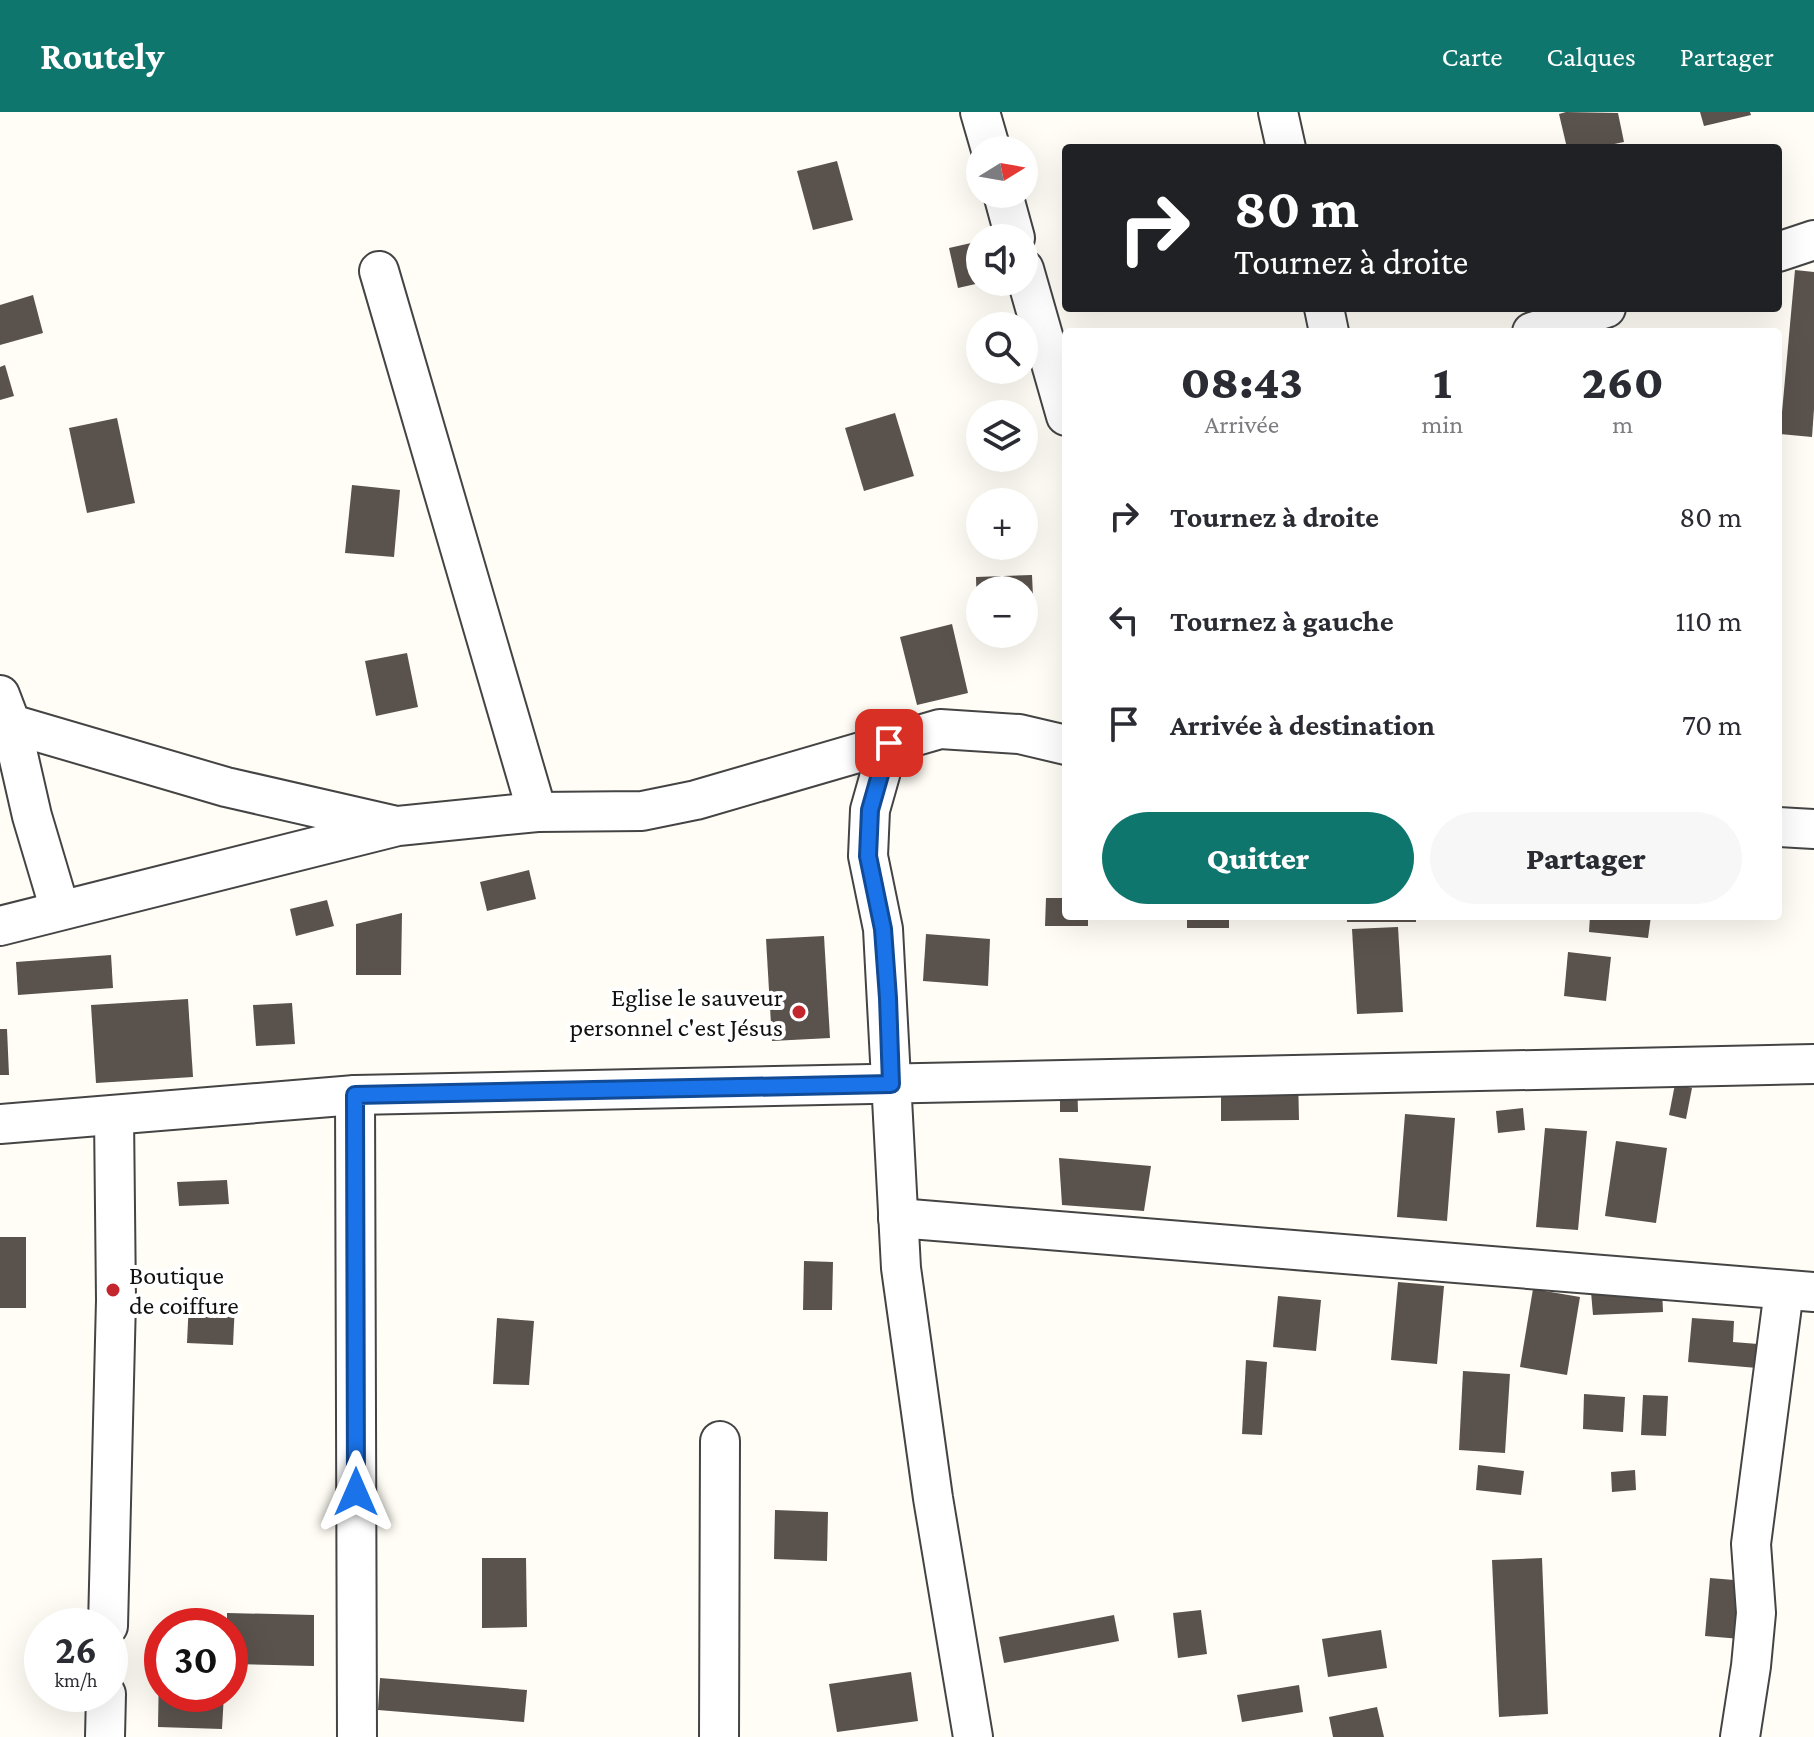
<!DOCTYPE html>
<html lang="fr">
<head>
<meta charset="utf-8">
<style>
  :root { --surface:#fff; --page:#f7f7f7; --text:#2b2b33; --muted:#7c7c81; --accent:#0f766e }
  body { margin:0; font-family:"Crimson Pro",serif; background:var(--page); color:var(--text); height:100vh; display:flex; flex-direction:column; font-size:30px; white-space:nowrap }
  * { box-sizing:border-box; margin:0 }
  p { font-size:26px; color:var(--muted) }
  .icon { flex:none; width:44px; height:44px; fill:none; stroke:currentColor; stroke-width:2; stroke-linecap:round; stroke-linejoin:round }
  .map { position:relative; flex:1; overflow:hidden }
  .side { position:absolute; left:1062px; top:216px; width:720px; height:592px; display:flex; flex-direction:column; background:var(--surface); border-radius:8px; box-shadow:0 8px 32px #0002 }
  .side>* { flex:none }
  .hud { position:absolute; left:1062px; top:32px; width:720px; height:168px; border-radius:8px; box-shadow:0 8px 32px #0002; background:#202124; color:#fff; overflow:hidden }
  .needle { width:52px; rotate:79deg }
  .controls { position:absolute; left:966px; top:24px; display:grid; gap:16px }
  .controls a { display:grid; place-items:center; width:72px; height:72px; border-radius:50%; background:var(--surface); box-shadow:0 8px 32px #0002; font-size:40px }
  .speed { position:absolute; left:24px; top:1496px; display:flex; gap:16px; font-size:40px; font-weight:700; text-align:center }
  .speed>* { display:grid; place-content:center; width:104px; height:104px; border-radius:50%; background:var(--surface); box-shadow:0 8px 32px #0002; line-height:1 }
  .speed small { font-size:20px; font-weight:400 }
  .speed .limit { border:12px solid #d22; background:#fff; color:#111 }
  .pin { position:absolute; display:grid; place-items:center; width:68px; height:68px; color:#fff; margin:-34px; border-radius:16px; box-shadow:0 4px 12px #0006 }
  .me { position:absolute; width:88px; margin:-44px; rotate:0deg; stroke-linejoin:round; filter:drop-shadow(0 0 6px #0008) }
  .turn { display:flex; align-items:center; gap:28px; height:168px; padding:0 40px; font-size:36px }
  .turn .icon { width:104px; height:104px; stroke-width:2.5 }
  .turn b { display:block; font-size:56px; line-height:68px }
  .eta { display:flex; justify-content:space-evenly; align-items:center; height:136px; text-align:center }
  .eta b { font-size:48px; font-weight:800; line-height:56px }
  .button { display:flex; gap:16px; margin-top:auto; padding:16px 40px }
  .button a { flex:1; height:92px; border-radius:48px; background:var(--accent); color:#fff; font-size:32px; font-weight:800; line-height:92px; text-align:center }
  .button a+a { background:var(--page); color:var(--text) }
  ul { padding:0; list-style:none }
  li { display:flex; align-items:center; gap:24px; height:104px; padding:0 40px }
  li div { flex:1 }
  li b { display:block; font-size:30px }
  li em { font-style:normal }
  header { display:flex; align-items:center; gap:48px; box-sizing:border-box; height:112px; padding:0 40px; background:var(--accent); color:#fff }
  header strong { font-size:38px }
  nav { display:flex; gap:44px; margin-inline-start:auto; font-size:28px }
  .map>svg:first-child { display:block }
</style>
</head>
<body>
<header>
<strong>Routely</strong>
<nav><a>Carte</a><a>Calques</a><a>Partager</a></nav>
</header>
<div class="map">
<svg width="1814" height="1625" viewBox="0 0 1814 1625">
  <rect width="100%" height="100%" fill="#fffdf5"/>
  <g fill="#5a524d">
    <polygon points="1566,0 1618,1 1624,30 1595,36 1567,36 1559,2"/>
    <polygon points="1700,0 1750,0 1751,3 1704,14"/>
    <polygon points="837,49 853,108 813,118 797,59"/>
    <polygon points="980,129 980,171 958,176 949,136"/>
    <polygon points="1795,158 1814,160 1814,297 1812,325 1780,322"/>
    <polygon points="33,183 43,221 0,233 0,193"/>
    <polygon points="5,253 14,284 0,288 0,255"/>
    <polygon points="895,301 914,364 864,379 845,316"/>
    <polygon points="117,306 135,391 87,401 69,316"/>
    <polygon points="352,373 400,378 394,445 345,441"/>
    <polygon points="1032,463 1034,506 1024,507 1024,478 980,478 980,502 977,503 976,465"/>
    <polygon points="952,512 968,581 917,593 900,525"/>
    <polygon points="407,541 418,595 376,604 365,549"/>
    <polygon points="529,758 536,787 487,799 480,770"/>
    <polygon points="1046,786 1066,786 1066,804 1088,804 1088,814 1045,814"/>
    <polygon points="327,788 334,814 296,824 290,797"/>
    <polygon points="402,801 401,863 356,863 356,812"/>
    <rect x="1187" y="804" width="42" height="12"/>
    <rect x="1347" y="804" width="69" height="6"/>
    <polygon points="1590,804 1651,804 1648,826 1589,820"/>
    <polygon points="1398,815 1403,900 1357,902 1352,817"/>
    <polygon points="926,822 990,827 988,874 923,869"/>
    <polygon points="824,824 830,926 772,929 766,827"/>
    <polygon points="1568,840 1611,845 1606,889 1564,884"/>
    <polygon points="111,843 113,876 18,883 16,850"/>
    <polygon points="188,887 193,965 96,971 91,893"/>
    <polygon points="292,891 295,932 256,934 253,893"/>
    <polygon points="0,917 7,917 9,963 0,963"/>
    <polygon points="1221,963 1298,963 1299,1008 1221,1009"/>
    <polygon points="1060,964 1077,964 1078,1000 1060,1000"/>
    <polygon points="1675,972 1692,976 1686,1007 1669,1003"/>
    <polygon points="1523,996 1525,1018 1498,1021 1496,999"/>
    <polygon points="1405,1002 1455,1006 1447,1109 1397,1105"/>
    <polygon points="1545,1016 1587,1019 1578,1118 1536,1115"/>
    <polygon points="1616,1029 1667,1036 1656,1111 1605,1104"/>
    <polygon points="1059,1046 1151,1054 1144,1099 1062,1093"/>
    <polygon points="227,1068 229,1092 179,1094 177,1070"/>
    <rect x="0" y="1125" width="26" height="71"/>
    <polygon points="804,1149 833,1150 832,1198 803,1198"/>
    <polygon points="1398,1170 1444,1174 1437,1252 1391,1248"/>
    <polygon points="1662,1176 1663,1200 1593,1203 1591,1180"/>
    <polygon points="1533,1177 1580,1185 1567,1263 1520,1255"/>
    <polygon points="1278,1184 1321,1188 1316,1239 1273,1235"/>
    <polygon points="189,1189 235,1191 233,1233 187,1231"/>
    <polygon points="497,1206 534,1209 529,1273 493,1272"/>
    <polygon points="1692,1206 1734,1209 1733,1230 1758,1232 1757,1256 1688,1250"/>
    <polygon points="1246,1248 1267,1250 1262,1323 1242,1322"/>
    <polygon points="1463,1259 1510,1262 1505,1341 1459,1338"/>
    <polygon points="1584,1282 1625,1285 1623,1320 1583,1317"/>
    <polygon points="1643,1283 1668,1284 1666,1324 1641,1323"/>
    <polygon points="1478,1353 1524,1359 1521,1383 1476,1378"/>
    <polygon points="1635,1358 1636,1378 1612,1380 1611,1360"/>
    <polygon points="775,1398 828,1400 827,1449 774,1447"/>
    <polygon points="482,1446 526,1446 527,1515 482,1516"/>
    <polygon points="1542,1446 1548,1602 1499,1605 1492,1448"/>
    <polygon points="1710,1466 1746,1469 1741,1527 1705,1524"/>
    <polygon points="1201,1498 1207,1542 1178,1546 1173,1501"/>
    <polygon points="227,1501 314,1503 314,1554 230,1552 230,1514 227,1514"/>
    <polygon points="1114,1503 1119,1529 1004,1551 999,1525"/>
    <polygon points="1381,1518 1387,1556 1328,1565 1322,1527"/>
    <polygon points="159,1556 162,1556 162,1582 224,1582 222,1617 158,1615"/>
    <polygon points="911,1560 918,1609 837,1620 829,1572"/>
    <polygon points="380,1566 527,1578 524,1610 378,1598"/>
    <polygon points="1299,1573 1303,1600 1242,1610 1237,1583"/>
    <polygon points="1377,1595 1384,1625 1333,1625 1329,1605"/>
  </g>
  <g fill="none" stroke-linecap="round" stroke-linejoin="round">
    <defs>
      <g id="minor">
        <polyline points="980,0 991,38"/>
        <polyline points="1278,0 1286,36"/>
        <polyline points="1003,82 1015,126"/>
        <polyline points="1778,140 1814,128"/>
        <polyline points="1024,157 1066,304"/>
        <polyline points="379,159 537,700"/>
        <polyline points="1324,196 1329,220"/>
        <polyline points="1532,220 1606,196"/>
        <polyline points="0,583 11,612 226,675 392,713"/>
        <polyline points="11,612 32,704 60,798"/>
        <polyline points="889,631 870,698 868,744 883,817 901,1156 933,1386 973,1625"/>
        <polyline points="1778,715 1814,717"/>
        <polyline points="0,814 398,714 537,700 642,699 696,688 940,617 1019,622 1066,633"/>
        <polyline points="355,983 357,1625"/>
        <polyline points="0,1012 355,983 1814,952"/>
        <polyline points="898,1106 1814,1180"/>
        <polyline points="108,1514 116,1188 114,1003"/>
        <polyline points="105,1625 106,1582"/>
        <polyline points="719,1625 720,1329"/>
        <polyline points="1740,1625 1751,1554 1756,1501 1751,1432 1784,1178"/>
      </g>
    </defs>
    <use href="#minor" stroke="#444" stroke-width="42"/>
    <use href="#minor" stroke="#fff" stroke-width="38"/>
  </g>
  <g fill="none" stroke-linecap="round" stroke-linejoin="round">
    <defs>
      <polyline id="route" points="356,1380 355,983 891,972 888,886 883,817 868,744 870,698 889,631"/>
    </defs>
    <use href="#route" stroke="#114b97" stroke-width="20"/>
    <use href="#route" stroke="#1a73e8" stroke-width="14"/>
  </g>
  <g fill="#c4262e" stroke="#fff" stroke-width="3">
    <circle cx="799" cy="900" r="8"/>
    <circle cx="113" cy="1178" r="8"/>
  </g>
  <g text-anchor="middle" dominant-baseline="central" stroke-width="8" stroke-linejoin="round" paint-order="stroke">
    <g font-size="26" fill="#111" stroke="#fff" text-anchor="end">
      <text x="783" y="885">Eglise le sauveur<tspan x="783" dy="30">personnel c'est Jésus</tspan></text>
      <text x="129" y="1163" text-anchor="start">Boutique<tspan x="129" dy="30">de coiffure</tspan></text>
    </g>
  </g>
</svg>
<div class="controls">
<a><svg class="needle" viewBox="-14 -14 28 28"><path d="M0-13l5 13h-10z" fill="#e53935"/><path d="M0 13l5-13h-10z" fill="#7c7c81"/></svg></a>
<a><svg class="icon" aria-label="sound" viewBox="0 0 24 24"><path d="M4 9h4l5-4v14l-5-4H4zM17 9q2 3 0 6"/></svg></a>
<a><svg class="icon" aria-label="search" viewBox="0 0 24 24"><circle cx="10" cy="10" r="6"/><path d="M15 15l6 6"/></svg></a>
<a><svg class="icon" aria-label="layers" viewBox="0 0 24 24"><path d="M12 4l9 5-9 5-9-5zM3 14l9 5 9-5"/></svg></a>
<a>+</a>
<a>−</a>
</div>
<div class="speed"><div>26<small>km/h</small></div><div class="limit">30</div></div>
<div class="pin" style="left:889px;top:631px;background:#d93025"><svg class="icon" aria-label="arrive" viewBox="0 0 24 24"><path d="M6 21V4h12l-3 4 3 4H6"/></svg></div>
<svg class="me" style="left:356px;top:1380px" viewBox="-20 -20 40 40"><path d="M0-17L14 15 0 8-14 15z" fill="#1a73e8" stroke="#fff" stroke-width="4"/></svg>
<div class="hud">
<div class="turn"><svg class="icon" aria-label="right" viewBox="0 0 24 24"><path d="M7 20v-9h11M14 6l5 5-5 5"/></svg><div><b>80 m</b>Tournez à droite</div></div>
</div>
<section class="side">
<div class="eta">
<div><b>08:43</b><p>Arrivée</p></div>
<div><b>1</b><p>min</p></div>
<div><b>260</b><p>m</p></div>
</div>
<ul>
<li><svg class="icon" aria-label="right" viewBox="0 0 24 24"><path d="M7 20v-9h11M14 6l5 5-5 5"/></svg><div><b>Tournez à droite</b></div><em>80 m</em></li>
<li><svg class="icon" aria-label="left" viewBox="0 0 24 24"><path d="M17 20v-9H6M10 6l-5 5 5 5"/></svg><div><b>Tournez à gauche</b></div><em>110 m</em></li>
<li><svg class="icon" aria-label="arrive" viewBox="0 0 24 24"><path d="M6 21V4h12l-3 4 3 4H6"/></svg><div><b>Arrivée à destination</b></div><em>70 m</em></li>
</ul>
<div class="button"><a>Quitter</a><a>Partager</a></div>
</section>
</div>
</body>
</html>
